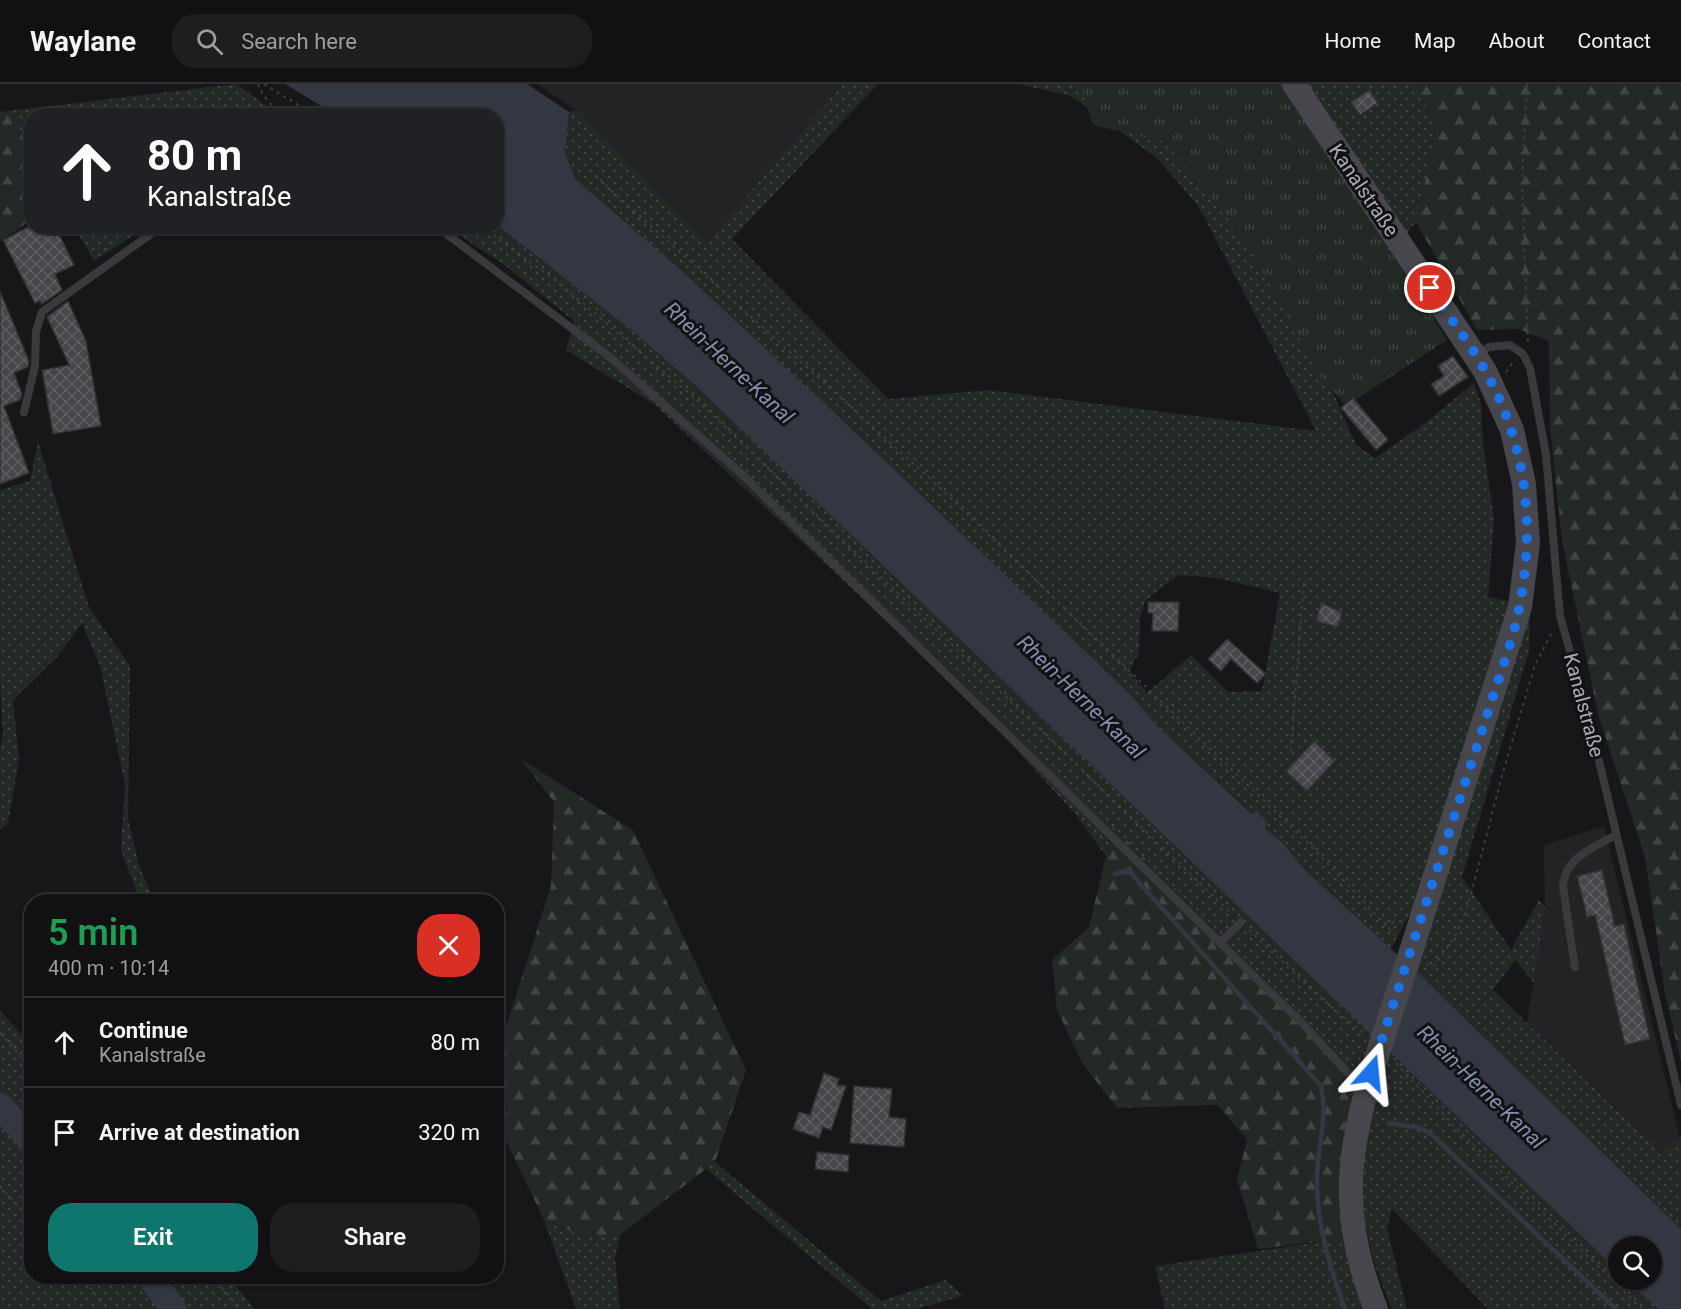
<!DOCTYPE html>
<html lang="en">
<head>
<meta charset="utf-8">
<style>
  :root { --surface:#111012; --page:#1e1e20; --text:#f1f3f6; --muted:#9c9d9f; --line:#303032; --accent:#0f766e }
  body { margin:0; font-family:Roboto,sans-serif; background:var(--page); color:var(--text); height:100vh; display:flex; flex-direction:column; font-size:22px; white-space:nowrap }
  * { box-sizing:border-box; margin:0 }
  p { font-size:20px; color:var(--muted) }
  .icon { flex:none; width:33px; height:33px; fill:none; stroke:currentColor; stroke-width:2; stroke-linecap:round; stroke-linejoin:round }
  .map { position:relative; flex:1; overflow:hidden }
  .side { position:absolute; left:24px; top:810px; width:480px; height:390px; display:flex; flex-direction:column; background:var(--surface); border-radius:24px; box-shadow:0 2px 4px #0004,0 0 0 2px var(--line) }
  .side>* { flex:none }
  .guide { position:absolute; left:24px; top:24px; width:480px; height:126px; border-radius:24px; box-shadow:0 2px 4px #0004,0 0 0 2px var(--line); background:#202124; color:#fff; overflow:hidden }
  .tools { position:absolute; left:1608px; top:1152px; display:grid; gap:12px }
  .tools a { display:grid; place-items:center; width:54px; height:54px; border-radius:50%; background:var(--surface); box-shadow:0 2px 4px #0004,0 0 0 2px var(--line); font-size:30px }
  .pin { position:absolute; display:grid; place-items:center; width:51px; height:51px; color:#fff; margin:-26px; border:3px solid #fff; border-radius:50%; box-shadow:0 2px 6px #0007 }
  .me { position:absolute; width:66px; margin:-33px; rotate:18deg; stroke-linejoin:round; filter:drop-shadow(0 0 4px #0008) }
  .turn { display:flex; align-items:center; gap:21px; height:126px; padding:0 24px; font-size:27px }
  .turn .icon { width:78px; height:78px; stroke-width:2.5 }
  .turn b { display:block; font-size:42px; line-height:51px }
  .round { display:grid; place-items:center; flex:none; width:63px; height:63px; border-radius:24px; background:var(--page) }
  .overview { display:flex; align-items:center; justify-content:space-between; height:102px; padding:0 24px }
  h1 { font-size:36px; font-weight:600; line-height:45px; color:#1e9e55 }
  .button { display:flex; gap:12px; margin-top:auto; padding:12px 24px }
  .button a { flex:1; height:69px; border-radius:24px; background:var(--accent); color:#fff; font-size:24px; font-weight:600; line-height:69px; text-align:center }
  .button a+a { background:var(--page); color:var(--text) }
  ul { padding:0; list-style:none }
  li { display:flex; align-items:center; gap:18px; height:90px; padding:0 24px; border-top:2px solid var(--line) }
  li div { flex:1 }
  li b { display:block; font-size:22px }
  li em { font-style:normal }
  header { display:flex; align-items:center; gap:36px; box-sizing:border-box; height:84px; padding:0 30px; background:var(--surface); border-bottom:2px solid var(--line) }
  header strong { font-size:28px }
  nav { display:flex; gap:33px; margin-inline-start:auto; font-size:21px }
  .search { width:420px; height:54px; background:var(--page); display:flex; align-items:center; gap:15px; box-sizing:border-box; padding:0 21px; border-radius:24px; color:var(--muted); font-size:22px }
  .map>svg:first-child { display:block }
</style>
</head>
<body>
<header>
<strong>Waylane</strong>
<div class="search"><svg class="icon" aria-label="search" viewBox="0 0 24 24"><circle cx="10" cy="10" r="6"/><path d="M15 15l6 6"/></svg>Search here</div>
<nav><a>Home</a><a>Map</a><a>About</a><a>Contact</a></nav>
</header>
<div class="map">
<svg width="1681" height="1225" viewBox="0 0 1681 1225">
  <defs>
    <pattern id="grass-dots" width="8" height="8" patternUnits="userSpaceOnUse" patternTransform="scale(1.5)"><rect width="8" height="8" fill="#232a26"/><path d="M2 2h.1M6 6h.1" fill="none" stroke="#404643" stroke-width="1.8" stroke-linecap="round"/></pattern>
    <pattern id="forest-firs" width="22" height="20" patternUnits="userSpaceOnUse" patternTransform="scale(1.5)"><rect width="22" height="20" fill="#232a26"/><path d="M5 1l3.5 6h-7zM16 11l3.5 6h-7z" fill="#404643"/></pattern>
    <pattern id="park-tufts" width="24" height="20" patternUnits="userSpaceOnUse" patternTransform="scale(1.5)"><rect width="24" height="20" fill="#232a26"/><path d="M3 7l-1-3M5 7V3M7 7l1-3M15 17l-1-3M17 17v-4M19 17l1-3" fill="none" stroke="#404643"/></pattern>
    <pattern id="building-cross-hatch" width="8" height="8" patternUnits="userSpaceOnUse" patternTransform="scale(1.5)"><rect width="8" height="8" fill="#46454a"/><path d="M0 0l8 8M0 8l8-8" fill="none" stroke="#5e5d62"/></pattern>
  </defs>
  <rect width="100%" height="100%" fill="#171618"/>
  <g fill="#232225">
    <polygon points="537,0 843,0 707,158 576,26"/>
    <polygon points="1604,742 1680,1054 1661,1069 1527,939 1545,823 1544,761"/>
  </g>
  <g fill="url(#grass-dots)" fill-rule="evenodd">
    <polygon points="236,0 280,31 32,32 31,68 8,27"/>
    <path d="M843,0H878L732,155L888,315L989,306L1316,347L1199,123L1157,74L1071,12L1018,0H1416L1436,46L1416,138L1392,167L1438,233L1328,297L1356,361L1375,374L1424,340L1474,299L1481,320L1483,359L1494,435L1488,513L1512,518L1414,822L1391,865L1304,785L1282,758L1265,745L1256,728L1253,730L1156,641L1133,613L575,95L565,68L569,28L576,26L707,158ZM1178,491L1218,494L1280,509L1262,607L1228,608L1191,571L1147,609L1129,587L1139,569L1140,534L1145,517Z"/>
    <path d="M497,141L635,249L697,303L1618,1187V1196H1627L1658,1225H1488L1392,1125L1387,1144L1407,1225H1392C1373,1182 1361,1138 1362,1090C1362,1064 1373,1034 1378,1008L1367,1003L1209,838L1113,743L1106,772L1075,730L976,621L801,457L654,320L566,266L574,237L503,180L447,143Z"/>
    <polygon points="74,143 146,143 94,177"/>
    <polygon points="38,358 89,523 130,582 128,734 139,781 154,817 140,817 121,766 125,700 100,582 82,539 58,572 13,616 19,675 8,740 0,746 0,664 3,652 0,597 0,406 30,397"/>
    <polygon points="1530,531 1529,567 1462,793 1511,866 1539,816 1545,823 1534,899 1515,876 1493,906 1661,1069 1681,1053 1681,1145 1414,886"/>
    <polygon points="0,926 31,962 32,1192 229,1193 255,1225 0,1225"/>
    <polygon points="715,1078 881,1217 946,1196 963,1212 916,1225 872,1225 706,1085"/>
    <polygon points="544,1136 584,1153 620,1151 615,1175 620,1225 576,1225"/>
    <polygon points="1348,1154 1366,1225 1165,1225 1155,1182"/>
  </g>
  <g fill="url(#forest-firs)">
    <polygon points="1416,0 1681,0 1681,978 1665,909 1645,774 1598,630 1562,456 1550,344 1549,257 1518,245 1477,246 1416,138 1436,46"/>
    <polygon points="8,27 31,63 31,136 0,157 0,28"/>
    <polygon points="521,675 633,746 746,986 715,1078 620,1151 584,1153 544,1136 498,1040 506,943 551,802 554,718"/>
    <polygon points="1113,743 1209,838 1367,1003 1348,1154 1258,1165 1237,1095 1247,1056 1218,1021 1117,1024 1082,979 1057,926 1052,876 1089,843"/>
  </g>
  <polygon fill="url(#park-tufts)" points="1081,0 1281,0 1447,256 1346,322 1316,287 1287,231 1243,155 1196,93 1162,57 1093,41"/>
  <polygon fill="#333741" points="285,0 527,0 569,28 565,68 575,95 683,188 824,319 1133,613 1156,641 1252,730 1256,727 1267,738 1265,745 1282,758 1304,785 1424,895 1681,1145 1681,1225 1658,1225 1627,1196 1652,1196 1652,1162 1618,1162 1618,1187 697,303 635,249 497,141 496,32 336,31"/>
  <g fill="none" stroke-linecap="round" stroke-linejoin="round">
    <g stroke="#333741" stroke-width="4.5">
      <path d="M1115,790L1128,786L1321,1002C1329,1036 1315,1069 1317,1103C1318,1145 1331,1187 1345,1225"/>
      <polyline points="1389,1039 1420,1044 1432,1051 1616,1225"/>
    </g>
    <g stroke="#333741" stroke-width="26">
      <polyline points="0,1022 32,1058"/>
      <polyline points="149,1192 174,1225"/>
    </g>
  </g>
  <g fill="url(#building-cross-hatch)" stroke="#313033" stroke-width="1.5">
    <polygon points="1369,6 1378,19 1360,31 1351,18"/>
    <polygon points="30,142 55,142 74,181 55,190 62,206 42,220 40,217 35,219 3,156"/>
    <polygon points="0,207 29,277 28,283 14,289 22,310 20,316 4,322 29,389 0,400"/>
    <polygon points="68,217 86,257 101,342 53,350 42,286 69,281 47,233"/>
    <polygon points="1453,272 1468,293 1439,312 1431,300 1444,292 1438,282"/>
    <polygon points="1353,314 1388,356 1376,366 1341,324"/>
    <polygon points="1148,518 1179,518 1178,547 1152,547 1153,529 1148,529"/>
    <polygon points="1321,519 1342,528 1338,543 1316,537"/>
    <polygon points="1227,555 1266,590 1257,599 1231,575 1221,587 1208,575"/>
    <polygon points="1314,657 1335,677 1307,707 1286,687"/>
    <polygon points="1602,786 1615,842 1624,840 1650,955 1625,961 1595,831 1587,833 1577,792"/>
    <polygon points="824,989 839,995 837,1001 846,1002 831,1046 823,1043 819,1054 793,1045 799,1028 810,1031"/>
    <polygon points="854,1002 892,1005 889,1033 906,1035 904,1063 850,1059"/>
    <polygon points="817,1068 849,1071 848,1088 815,1085"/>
  </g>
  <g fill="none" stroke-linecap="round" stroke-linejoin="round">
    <g stroke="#3e3e43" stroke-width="2" stroke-dasharray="3 4.5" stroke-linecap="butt">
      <polyline points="258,0 263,11 281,32"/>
      <polyline points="264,0 316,32"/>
      <polyline points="1527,0 1522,98 1528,261"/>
      <polyline points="589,86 936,400 1313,764 1395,851"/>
      <polyline points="481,142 560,200 699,318 1232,830"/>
      <polyline points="1506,288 1515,276"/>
      <polyline points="1291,667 1304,496"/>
      <polyline points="1384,840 1402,837"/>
      <polyline points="1249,846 1314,908 1365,951"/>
      <polyline points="1426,880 1434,882 1457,849 1469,818 1503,688 1535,581 1552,548"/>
      <polyline points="0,949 32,985"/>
      <polyline points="1396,979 1457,1045 1642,1225"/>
      <polyline points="1387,1001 1395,1004 1407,992"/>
      <polyline points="0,1102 32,1138"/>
      <polyline points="80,1192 108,1225"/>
      <polyline points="212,1192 240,1225"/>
    </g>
    <g stroke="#3a3a3e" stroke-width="8">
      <polyline points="436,142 610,273 744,392 1304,941 1353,995 1366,1003"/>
      <polyline points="1475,271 1489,263 1510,261 1523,270 1530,284 1546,371 1560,532 1588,631 1681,1021"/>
      <polyline points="24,328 35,282 36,248 42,228 162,142"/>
      <polyline points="1220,859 1241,838"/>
      <path d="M1575,883L1563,803C1564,774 1594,763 1616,751"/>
    </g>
    <g stroke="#46464c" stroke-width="24">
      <polyline points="1294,0 1485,287 1512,346 1524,400 1528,459 1520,523 1414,858"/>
      <path d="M1376,975C1346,1067 1339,1133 1376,1225"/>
    </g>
    <polyline stroke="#46464c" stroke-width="24" points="1376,975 1414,858"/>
  </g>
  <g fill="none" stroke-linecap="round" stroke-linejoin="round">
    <path stroke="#1a73e8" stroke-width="10" stroke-dasharray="0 18" d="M1371,989L1512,554C1537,464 1532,371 1486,288C1470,259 1448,232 1430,204"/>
  </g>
  <g text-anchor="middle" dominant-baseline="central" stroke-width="6" stroke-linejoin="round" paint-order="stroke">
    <g font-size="20" fill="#aaaab6" stroke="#121113">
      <text transform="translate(1364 106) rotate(56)">Kanalstraße</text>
      <text transform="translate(1584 621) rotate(75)">Kanalstraße</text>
    </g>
    <g font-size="21" font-style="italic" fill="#858fad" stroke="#121113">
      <text transform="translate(729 279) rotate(43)">Rhein-Herne-Kanal</text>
      <text transform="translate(1081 613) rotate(44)">Rhein-Herne-Kanal</text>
      <text transform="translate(1481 1003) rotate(44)">Rhein-Herne-Kanal</text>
    </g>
  </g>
</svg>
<div class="tools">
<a><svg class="icon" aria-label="search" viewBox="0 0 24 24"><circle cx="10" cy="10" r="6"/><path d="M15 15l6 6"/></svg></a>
</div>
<div class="pin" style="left:1430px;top:204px;background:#d93025"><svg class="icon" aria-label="arrive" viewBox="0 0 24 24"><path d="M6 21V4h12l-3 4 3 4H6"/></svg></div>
<svg class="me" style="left:1371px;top:989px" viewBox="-20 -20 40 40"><path d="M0-17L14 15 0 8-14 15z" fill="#1a73e8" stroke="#fff" stroke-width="4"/></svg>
<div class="guide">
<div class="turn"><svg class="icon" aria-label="ahead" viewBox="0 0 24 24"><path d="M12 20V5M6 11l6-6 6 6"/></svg><div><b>80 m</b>Kanalstraße</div></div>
</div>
<section class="side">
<div class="overview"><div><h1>5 min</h1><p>400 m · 10:14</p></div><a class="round" style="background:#d93025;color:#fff"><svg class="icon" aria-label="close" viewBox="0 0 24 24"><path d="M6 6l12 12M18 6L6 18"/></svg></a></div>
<ul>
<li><svg class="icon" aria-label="ahead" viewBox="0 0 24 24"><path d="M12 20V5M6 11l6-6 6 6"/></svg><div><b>Continue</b><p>Kanalstraße</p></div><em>80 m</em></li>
<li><svg class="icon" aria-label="arrive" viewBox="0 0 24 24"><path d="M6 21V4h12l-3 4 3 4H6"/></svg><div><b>Arrive at destination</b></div><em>320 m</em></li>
</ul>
<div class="button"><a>Exit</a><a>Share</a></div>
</section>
</div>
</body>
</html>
